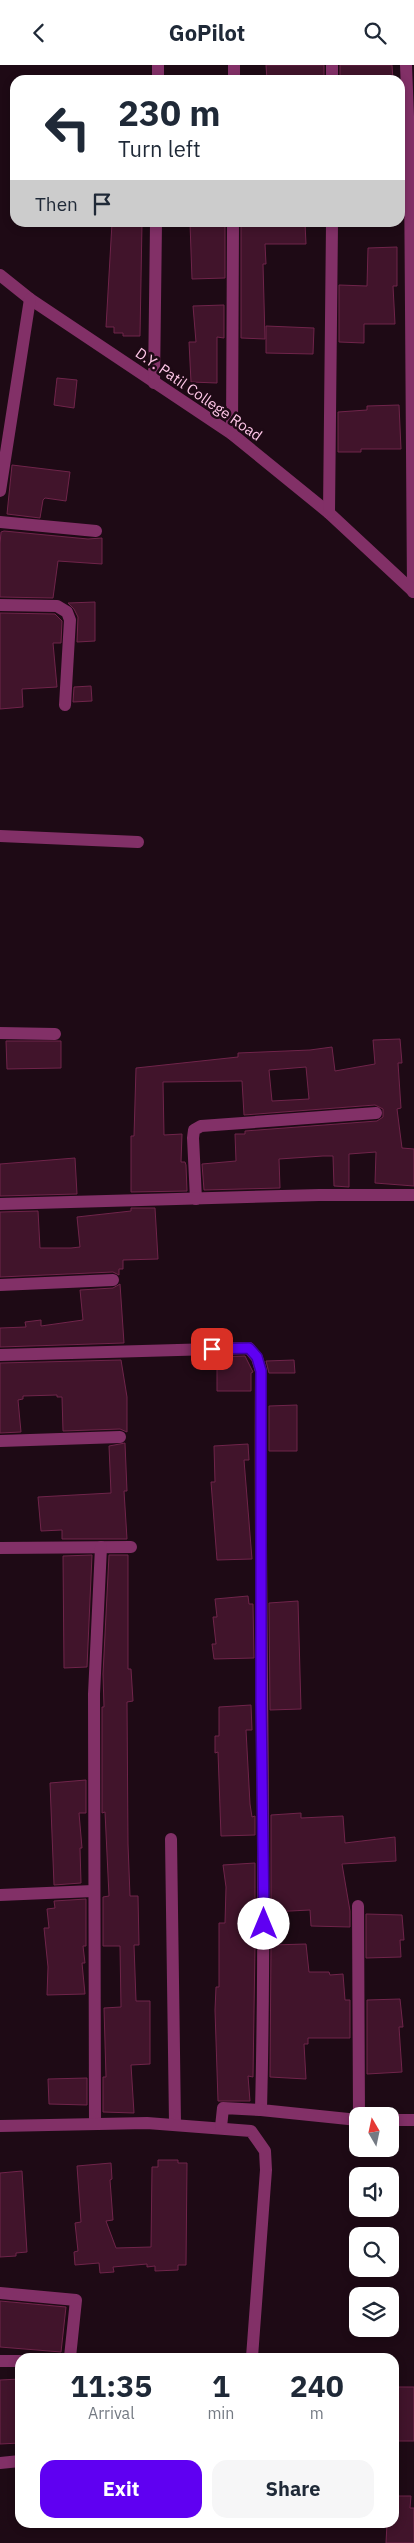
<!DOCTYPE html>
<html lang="en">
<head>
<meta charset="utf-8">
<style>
  :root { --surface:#fff; --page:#f6f6f7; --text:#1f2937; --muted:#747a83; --accent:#5f00f2 }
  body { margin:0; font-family:"IBM Plex Sans",sans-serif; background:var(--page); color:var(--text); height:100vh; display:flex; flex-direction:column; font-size:19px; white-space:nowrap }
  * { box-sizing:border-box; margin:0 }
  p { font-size:16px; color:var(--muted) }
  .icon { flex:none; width:28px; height:28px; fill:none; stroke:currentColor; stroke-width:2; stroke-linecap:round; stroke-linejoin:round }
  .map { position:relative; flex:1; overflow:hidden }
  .sheet { position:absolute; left:15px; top:2288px; width:384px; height:175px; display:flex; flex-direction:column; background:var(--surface); border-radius:15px; box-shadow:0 2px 8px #0003 }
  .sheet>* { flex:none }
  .banner { position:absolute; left:10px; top:10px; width:395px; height:152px; border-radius:15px; box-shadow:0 2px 8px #0003; background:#fff; color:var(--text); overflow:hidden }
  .needle { width:32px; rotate:351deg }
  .buttons { position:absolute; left:349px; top:2042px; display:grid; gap:10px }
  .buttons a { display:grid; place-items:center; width:50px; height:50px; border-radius:10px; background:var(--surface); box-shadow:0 2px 8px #0003; font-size:25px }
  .pin { position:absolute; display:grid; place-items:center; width:42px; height:42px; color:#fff; margin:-21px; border-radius:10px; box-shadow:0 2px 8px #0006 }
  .me { position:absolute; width:55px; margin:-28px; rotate:0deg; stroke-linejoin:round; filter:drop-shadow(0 0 4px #0008) }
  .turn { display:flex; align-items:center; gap:18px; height:105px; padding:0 25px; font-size:22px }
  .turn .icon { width:65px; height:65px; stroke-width:2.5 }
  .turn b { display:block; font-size:35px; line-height:42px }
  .then { display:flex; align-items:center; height:48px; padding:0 25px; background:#0003; gap:10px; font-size:19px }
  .eta { display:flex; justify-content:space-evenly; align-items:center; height:85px; text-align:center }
  .eta b { font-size:30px; font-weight:700; line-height:35px }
  .action { display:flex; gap:10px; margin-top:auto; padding:10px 25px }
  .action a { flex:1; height:58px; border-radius:15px; background:var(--accent); color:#fff; font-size:20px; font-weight:700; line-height:58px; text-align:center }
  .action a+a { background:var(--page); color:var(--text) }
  header { display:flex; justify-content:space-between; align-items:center; height:65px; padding:0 25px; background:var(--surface); font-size:22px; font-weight:700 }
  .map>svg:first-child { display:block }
</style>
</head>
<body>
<header><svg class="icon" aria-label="back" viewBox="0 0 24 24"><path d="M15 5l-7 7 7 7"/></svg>GoPilot<svg class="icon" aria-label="search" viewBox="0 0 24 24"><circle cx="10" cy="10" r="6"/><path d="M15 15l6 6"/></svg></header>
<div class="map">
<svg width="414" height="2478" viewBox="0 0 414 2478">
  <rect width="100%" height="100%" fill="#1e0a15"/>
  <g fill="#41142b" stroke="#6f244a" fill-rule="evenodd">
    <polygon points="266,0 324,0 324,15 267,15"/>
    <polygon points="340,0 392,0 393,15 340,15"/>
    <polygon points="112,158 142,158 140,271 123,271 123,268 114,268 114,262 106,262"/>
    <polygon points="190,158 225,158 225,213 192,214"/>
    <polygon points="241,158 305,158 306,179 265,179 266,199 263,199 265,274 241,273"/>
    <polygon points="397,182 397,221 393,221 395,259 364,259 364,278 339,277 339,220 367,221 368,183"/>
    <polygon points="224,240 224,273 217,272 217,318 191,317 189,277 196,277 193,241"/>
    <polygon points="266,261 314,263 313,289 266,288"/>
    <polygon points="57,313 77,315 74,343 54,340"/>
    <polygon points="399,340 401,384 361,384 361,387 338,387 338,347 367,345 367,341"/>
    <polygon points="12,400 70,407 66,436 45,433 43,435 40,453 7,449"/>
    <polygon points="4,466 88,474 102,473 102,499 58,496 53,533 0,532 0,479 1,467"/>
    <polygon points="95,537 95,576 77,577 78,552 74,544 68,538"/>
    <polygon points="0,548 55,549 62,556 61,578 53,578 57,622 22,624 23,642 0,644"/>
    <polygon points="91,621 92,636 73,637 74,622"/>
    <path d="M400,974L402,998H398L401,1043L397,1044L402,1083L414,1084V1121L375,1118L376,1087L349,1089V1122L334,1121L333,1091H323L279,1094L280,1123L204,1125L202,1099L236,1096L235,1069H245V1066L377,1056L383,1052V1044L375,1040L244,1050L242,1016L163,1017L164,1070L182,1069L181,1097H185L186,1100L187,1126L131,1127V1071H134L136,1003L238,992V988L310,985L332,982L335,1006L375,999L373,975ZM306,1002L309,1034L272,1036L269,1005Z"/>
    <polygon points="6,976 61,976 61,1003 7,1004"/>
    <polygon points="75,1093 77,1129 0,1131 0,1099"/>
    <polygon points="131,1143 155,1143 158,1194 123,1195 123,1204 119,1204 119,1210 113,1207 0,1212 0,1147 38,1146 40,1183 71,1183 80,1182 77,1152 131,1146"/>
    <polygon points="120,1219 124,1278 0,1282 0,1263 26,1262 25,1257 41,1255 41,1261 83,1255 80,1225 113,1223"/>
    <polygon points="245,1291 253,1307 251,1308 251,1326 217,1326 217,1292"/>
    <polygon points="121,1295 127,1332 127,1367 120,1364 63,1366 62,1332 57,1332 57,1330 23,1331 23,1334 18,1335 21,1367 0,1368 0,1298"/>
    <polygon points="294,1295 295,1308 269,1308 266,1296"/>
    <polygon points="297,1340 297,1386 269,1386 269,1341"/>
    <polygon points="125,1378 127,1426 124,1426 127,1474 62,1474 62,1465 41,1466 38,1432 111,1428 109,1381"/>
    <polygon points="248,1379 249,1395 244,1395 252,1494 217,1495 211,1417 215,1417 214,1381"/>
    <polygon points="92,1490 87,1602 64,1603 63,1491"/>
    <polygon points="109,1490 128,1490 128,1604 131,1604 133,1636 127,1637 128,1779 130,1831 138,1831 139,1880 134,1880 136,1936 150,1936 150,1999 131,2000 134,2048 103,2047 103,2012 106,2012 104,1943 121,1942 120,1881 103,1881 103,1832 109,1831 105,1747 102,1748 102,1642 104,1642 103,1609"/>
    <polygon points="248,1531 249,1539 253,1539 254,1593 214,1594 212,1579 216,1579 213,1552 217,1552 215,1534"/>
    <polygon points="298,1536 301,1644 270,1645 269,1538"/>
    <polygon points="251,1640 252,1665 246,1665 250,1739 252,1752 255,1751 255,1770 221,1771 218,1687 215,1688 215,1671 219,1671 219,1642"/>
    <polygon points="86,1715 86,1748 79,1748 82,1783 80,1783 81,1818 54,1820 50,1718"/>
    <polygon points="301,1748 301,1753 343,1751 345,1778 395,1772 396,1796 342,1799 350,1846 350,1862 311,1861 310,1845 271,1847 271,1750"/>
    <polygon points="255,1798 255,1848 249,1848 251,1876 252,1881 255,1881 253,2012 248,2011 250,2036 218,2036 215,1945 216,1922 219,1922 219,1858 225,1858 226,1822 223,1800"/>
    <polygon points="86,1834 86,1881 83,1881 85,1898 82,1898 85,1929 47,1930 48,1902 44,1863 49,1863 47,1844 55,1843 54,1836"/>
    <polygon points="366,1849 402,1850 404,1875 400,1875 401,1892 366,1893"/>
    <polygon points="306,1879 309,1907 329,1907 330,1910 343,1909 345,1935 350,1935 350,1973 308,1973 308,1979 304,1979 306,2014 270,2012 271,1880"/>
    <polygon points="400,1934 403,1962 399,1962 402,2007 367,2009 367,1935"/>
    <polygon points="87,2013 87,2040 49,2039 48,2014"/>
    <polygon points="158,2095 178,2095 178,2098 187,2098 186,2200 178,2200 178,2205 155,2206 155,2201 147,2202 147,2199 113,2202 114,2207 100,2208 99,2198 75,2200 74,2187 78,2186 75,2158 81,2157 77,2101 111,2098 112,2114 110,2115 113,2155 106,2156 116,2183 151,2182 152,2102 158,2102"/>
    <polygon points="22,2106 27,2187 16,2188 16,2191 0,2192 0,2108"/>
    <polygon points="0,2236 66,2242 61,2287 0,2282"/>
    <polygon points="20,2314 20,2378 0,2379 0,2315"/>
    <rect x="394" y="2322" width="20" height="54"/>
    <polygon points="394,2431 411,2431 410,2443 414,2443 414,2478 386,2478 387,2458 394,2458"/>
  </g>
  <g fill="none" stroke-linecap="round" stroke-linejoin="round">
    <g stroke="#823067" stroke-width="12">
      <polyline points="332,0 332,15"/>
      <polyline points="406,0 410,102 413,527"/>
      <polyline points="158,15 158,0"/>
      <polyline points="234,15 234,0"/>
      <polyline points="0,210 30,234 232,369 329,448 414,527"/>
      <polyline points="154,318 156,158"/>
      <polyline points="232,369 233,158"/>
      <polyline points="0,426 30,234"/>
      <polyline points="329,448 332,158"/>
      <polyline points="0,457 96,466"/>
      <polyline points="0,540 57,541 67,547 70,555 65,640"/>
      <polyline points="0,771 138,777"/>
      <polyline points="0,968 55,969"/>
      <polyline points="196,1134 193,1073 194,1065 201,1061 376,1048"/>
      <polyline points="0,1139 319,1130 414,1130"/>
      <polyline points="0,1220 113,1215"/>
      <path d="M0,1290L249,1283L257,1293L261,1306C259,1553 267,1799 261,2045L358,2055"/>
      <polyline points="0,1376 120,1372"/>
      <polyline points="0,1483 131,1482"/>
      <polyline points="171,1774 175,2058"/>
      <polyline points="0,1830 93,1826"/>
      <polyline points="358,1841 359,2051"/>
      <polyline points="390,2055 414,2055"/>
      <polyline points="95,2059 94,1629 101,1482"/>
      <polyline points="0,2061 147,2058 251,2066 265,2086 266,2105 252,2292"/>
      <polyline points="221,2062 223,2043 261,2045"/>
      <polyline points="0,2228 76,2235 70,2292"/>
      <polyline points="0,2296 20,2296"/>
      <polyline points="0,2398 20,2396"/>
    </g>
  </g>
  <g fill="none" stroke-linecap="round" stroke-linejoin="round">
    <defs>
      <polyline id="route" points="212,1284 249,1283 257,1292 261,1306 261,1637 264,1859"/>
    </defs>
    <use href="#route" stroke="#3e009d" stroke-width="12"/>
    <use href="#route" stroke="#5f00f2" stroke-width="9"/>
  </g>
  <g text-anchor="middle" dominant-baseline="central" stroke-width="5" stroke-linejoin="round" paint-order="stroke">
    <g font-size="15" fill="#ffc7e8" stroke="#1e0a15">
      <text transform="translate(199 329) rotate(35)">D.Y. Patil College Road</text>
    </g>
  </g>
</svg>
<div class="buttons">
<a><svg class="needle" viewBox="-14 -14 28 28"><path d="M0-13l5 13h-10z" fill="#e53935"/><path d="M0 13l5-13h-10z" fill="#747a83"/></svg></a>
<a><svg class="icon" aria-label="sound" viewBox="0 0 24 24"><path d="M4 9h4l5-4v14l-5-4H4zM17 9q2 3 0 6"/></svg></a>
<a><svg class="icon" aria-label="search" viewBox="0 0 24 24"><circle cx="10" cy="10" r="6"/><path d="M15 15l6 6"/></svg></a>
<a><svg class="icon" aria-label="layers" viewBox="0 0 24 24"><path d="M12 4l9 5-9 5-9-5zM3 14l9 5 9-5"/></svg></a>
</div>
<div class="pin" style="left:212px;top:1284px;background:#d93025"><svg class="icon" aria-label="arrive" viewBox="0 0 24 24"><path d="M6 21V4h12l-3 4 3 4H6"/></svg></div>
<svg class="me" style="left:264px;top:1859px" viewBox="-20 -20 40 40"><circle r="19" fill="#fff"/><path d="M0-13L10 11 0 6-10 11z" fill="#5f00f2"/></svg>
<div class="banner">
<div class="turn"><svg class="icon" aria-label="left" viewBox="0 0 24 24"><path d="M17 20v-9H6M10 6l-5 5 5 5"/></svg><div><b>230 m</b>Turn left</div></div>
<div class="then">Then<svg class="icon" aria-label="arrive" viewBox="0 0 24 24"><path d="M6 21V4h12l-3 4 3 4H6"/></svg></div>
</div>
<section class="sheet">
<div class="eta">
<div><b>11:35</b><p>Arrival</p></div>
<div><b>1</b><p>min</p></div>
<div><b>240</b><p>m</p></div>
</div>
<div class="action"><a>Exit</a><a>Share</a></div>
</section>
</div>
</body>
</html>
